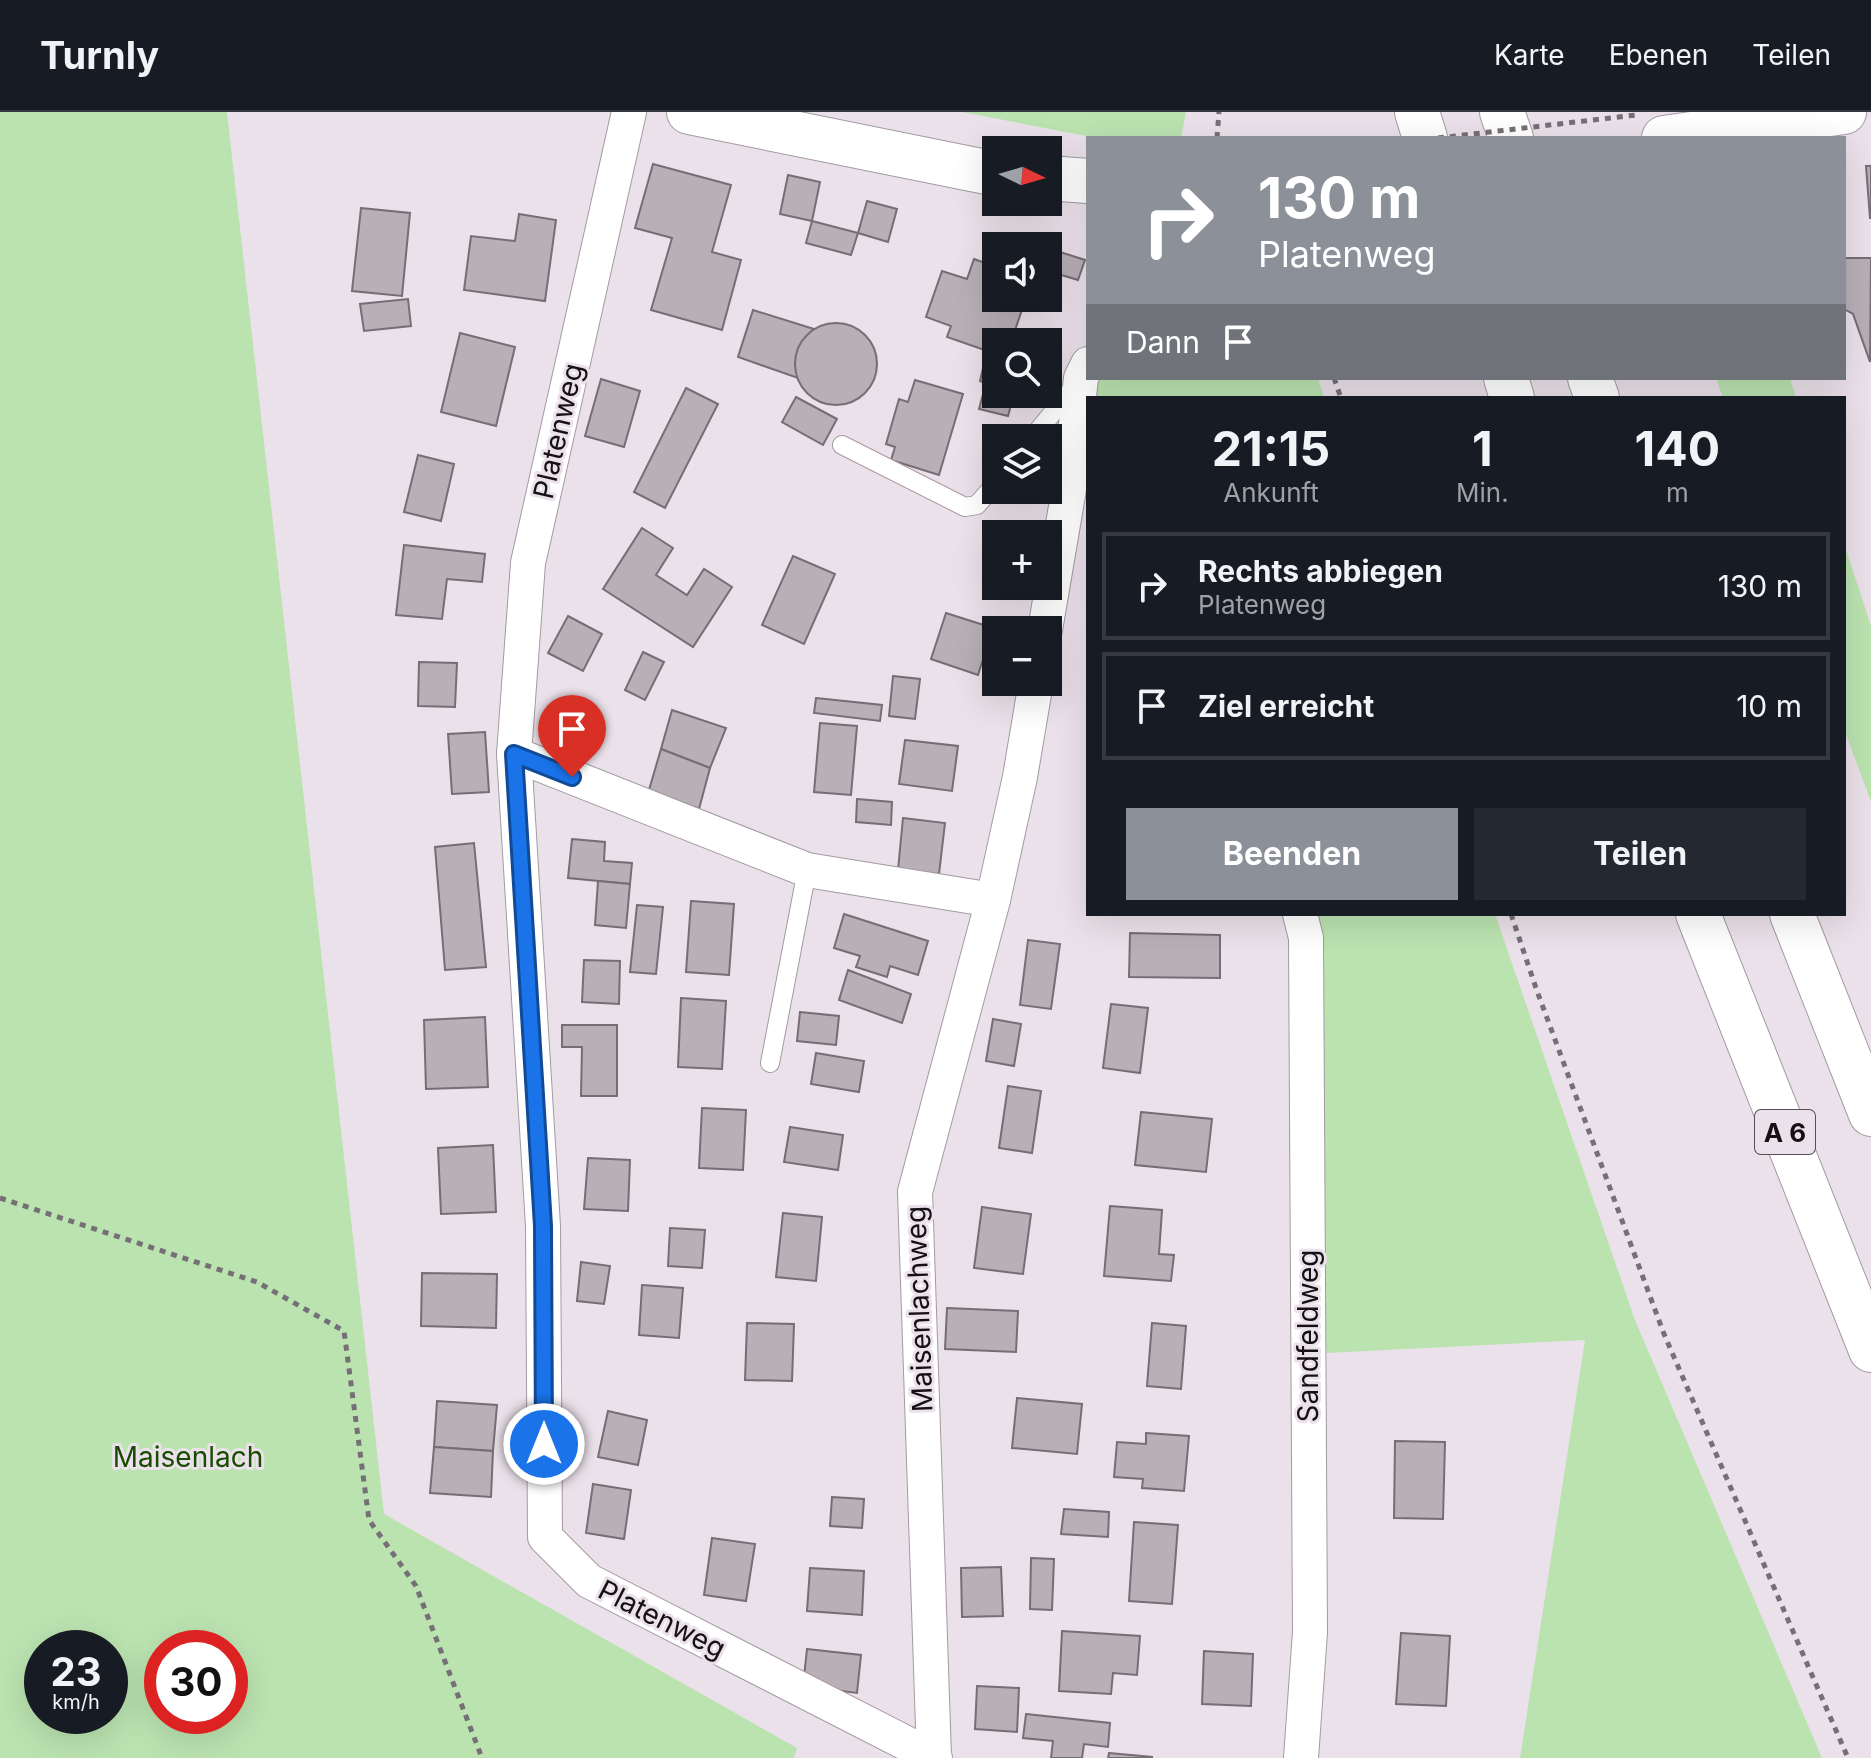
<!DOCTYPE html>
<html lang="de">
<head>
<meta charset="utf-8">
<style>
  :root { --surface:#171b24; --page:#242831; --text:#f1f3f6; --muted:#9ea1a6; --line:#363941; --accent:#8c9099 }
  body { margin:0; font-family:Inter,sans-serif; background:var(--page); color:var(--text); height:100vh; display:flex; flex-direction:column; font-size:30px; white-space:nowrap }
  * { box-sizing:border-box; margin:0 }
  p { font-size:26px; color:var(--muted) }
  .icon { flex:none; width:44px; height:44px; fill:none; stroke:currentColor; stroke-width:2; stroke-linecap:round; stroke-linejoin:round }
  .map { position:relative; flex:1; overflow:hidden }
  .panel { position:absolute; left:1086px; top:284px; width:760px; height:520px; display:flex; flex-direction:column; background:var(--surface); border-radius:0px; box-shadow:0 8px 32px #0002 }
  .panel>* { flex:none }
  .banner { position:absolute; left:1086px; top:24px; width:760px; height:244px; border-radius:0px; box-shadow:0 8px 32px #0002; background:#8c9099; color:#fff; overflow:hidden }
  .needle { width:52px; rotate:95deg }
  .tools { position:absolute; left:982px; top:24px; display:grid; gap:16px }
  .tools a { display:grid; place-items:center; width:80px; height:80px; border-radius:0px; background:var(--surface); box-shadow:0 8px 32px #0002; font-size:40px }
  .speed { position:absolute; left:24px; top:1518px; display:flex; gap:16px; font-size:40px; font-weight:700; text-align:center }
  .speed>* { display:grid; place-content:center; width:104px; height:104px; border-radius:50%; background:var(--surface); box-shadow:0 8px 32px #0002; line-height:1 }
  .speed small { font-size:20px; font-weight:400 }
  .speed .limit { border:12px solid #d22; background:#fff; color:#111 }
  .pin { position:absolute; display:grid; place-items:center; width:68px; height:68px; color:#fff; margin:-82px -34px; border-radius:50% 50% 50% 0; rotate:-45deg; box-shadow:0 0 8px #0007 }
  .pin .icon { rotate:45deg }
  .me { position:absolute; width:88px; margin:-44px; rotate:0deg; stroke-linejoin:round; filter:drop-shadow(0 0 6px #0008) }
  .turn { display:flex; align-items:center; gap:28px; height:168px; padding:0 40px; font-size:36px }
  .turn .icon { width:104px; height:104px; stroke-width:2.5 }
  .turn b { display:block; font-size:56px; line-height:68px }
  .then { display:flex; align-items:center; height:76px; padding:0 40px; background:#0003; gap:16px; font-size:30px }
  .eta { display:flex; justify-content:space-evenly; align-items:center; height:136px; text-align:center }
  .eta b { font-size:48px; font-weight:700; line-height:56px }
  .action { display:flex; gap:16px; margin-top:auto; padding:16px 40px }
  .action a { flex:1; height:92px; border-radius:0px; background:var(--accent); color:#fff; font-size:32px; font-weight:700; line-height:92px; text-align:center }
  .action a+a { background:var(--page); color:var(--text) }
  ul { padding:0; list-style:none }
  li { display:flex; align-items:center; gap:24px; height:108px; margin:0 16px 12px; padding:0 24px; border:4px solid var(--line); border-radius:0px }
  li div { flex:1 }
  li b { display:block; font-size:30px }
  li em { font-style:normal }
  header { display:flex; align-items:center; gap:48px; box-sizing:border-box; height:112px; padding:0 40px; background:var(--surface); border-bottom:2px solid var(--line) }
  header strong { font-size:38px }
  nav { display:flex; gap:44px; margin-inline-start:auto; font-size:28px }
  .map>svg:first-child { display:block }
</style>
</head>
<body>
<header>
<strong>Turnly</strong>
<nav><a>Karte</a><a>Ebenen</a><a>Teilen</a></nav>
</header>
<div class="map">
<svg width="1871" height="1646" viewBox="0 0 1871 1646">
  <rect width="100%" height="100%" fill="#ebe1ea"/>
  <g fill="#bbe3b0" fill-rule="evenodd">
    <path d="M0,0H227L384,1402L797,1636L794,1646H0ZM42,1536H110V1604H42ZM230,1536V1604H162V1536Z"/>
    <polygon points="962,0 1186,0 1181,26 1097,26"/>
    <polygon points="1096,266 1318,266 1324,286 1093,286"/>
    <polygon points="1716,266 1790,266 1796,286 1723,286"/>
    <polygon points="1844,432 1871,514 1871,690 1844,617"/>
    <polygon points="1310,802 1495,802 1635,1208 1822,1646 1520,1646 1585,1228 1326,1241"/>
  </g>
  <g fill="#b8afb7" stroke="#766d75" stroke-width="2">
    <polygon points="653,52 731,73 712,140 741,148 722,218 651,198 672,126 635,116"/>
    <polygon points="1866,54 1871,54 1871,106 1870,106"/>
    <polygon points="788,63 820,70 812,109 780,102"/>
    <polygon points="867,89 897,97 888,130 858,121"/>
    <polygon points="361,96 410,101 402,184 352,179"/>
    <polygon points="519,102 556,108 545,189 464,178 471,124 515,129"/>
    <polygon points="812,109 858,121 851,143 806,131"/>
    <polygon points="1054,138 1085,148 1078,168 1048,159"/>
    <polygon points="1844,146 1871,146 1870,250 1853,202 1844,197"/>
    <polygon points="974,147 996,155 996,186 1026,186 1011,230 996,230 996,242 947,225 951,214 926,205 942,159 967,167"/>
    <polygon points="408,187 411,214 364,219 360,192"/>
    <polygon points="753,198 814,217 804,227 798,239 795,252 798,266 738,245"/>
    <circle cx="836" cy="252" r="41"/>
    <polygon points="460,221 515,235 496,314 441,300"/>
    <polygon points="986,243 996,246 996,282 1014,282 1008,304 979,297 986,271 980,269"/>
    <polygon points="601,267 640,279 624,335 585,324"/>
    <polygon points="915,268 963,282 939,363 891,348 895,335 886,332 899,287 908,290"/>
    <polygon points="686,276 718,292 665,396 634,380"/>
    <polygon points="796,285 837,307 823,333 782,310"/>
    <polygon points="418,343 454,352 441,409 404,400"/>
    <polygon points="642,416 673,436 656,463 687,483 704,457 732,475 693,535 603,477"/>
    <polygon points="404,433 485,442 482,470 447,467 442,507 396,503"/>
    <polygon points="793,444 835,462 804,532 762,513"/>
    <polygon points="946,501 993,516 978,563 931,547"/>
    <polygon points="568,504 602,522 583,559 548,541"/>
    <polygon points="643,540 664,550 645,588 625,578"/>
    <polygon points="419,550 457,551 455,595 418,594"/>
    <polygon points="893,564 920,567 915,607 889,604"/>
    <polygon points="816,586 882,593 880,609 814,601"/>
    <polygon points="672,598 726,616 710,656 661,637"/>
    <polygon points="820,611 857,614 851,683 814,680"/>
    <polygon points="485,620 489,680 452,682 448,622"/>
    <polygon points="905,628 958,634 952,679 899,672"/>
    <polygon points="661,637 710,656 699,697 649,678"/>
    <polygon points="857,687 892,690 891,713 856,710"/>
    <polygon points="903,706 945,711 939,762 898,758"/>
    <polygon points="572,727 605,730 604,749 632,751 630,772 568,766"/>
    <polygon points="474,731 486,855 445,858 435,735"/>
    <polygon points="598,769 630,772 626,816 595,813"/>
    <polygon points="691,789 734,792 729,863 686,860"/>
    <polygon points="637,793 663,795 656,862 630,860"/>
    <polygon points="844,802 928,829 918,863 890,854 887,865 856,855 860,844 834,836"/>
    <polygon points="1130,821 1220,823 1220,866 1129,865"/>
    <polygon points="1028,828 1060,832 1051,897 1020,893"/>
    <polygon points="584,848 620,849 619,892 582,890"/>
    <polygon points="848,858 911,882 902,911 839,888"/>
    <polygon points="681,886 726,889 722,957 678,955"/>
    <polygon points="1111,892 1148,896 1140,961 1103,956"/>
    <polygon points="800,900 839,904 836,933 797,929"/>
    <polygon points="485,905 488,975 426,977 424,908"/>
    <polygon points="993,907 1021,912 1014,954 986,949"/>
    <polygon points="562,913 617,913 617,984 581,984 582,935 562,935"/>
    <polygon points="816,941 864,949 859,980 811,972"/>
    <polygon points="1008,974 1041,979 1032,1041 999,1036"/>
    <polygon points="702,996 746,998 743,1058 699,1056"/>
    <polygon points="1141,1000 1212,1007 1206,1060 1135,1053"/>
    <polygon points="790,1015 843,1023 838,1058 784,1050"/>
    <polygon points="493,1033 496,1100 441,1102 438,1036"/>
    <polygon points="588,1046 630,1048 628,1099 584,1097"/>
    <polygon points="1110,1094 1162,1098 1159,1142 1174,1143 1171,1169 1104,1164"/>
    <polygon points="982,1095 1031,1102 1023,1162 974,1156"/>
    <polygon points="783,1101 822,1105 816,1169 776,1165"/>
    <polygon points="670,1116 705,1118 702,1156 668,1154"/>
    <polygon points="581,1150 610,1154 604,1192 577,1189"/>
    <polygon points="422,1161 497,1162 496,1216 421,1214"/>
    <polygon points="642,1173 683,1176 679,1226 639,1223"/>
    <polygon points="947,1196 1018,1199 1016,1240 945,1237"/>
    <polygon points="747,1211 794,1212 792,1269 745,1268"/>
    <polygon points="1152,1211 1186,1214 1181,1277 1147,1274"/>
    <polygon points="1017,1286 1082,1292 1077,1342 1012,1336"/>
    <polygon points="437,1289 497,1293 493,1339 434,1335"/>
    <polygon points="608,1299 647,1308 638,1353 598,1345"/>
    <polygon points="1146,1321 1189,1324 1184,1379 1142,1376 1143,1367 1114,1365 1117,1330 1146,1332"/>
    <polygon points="1395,1329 1445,1330 1443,1407 1394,1406"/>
    <polygon points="434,1335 493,1339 491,1385 430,1381"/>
    <polygon points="593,1372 631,1378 624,1427 586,1421"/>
    <polygon points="832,1385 864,1387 862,1416 830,1414"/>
    <polygon points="1064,1397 1109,1400 1108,1425 1061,1422"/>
    <polygon points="1134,1410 1178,1413 1172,1492 1129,1489"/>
    <polygon points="712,1426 755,1432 746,1489 704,1483"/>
    <polygon points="1031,1446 1054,1447 1052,1498 1030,1497"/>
    <polygon points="1001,1455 1003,1504 962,1505 961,1456"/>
    <polygon points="810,1456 864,1459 862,1503 807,1499"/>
    <polygon points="1062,1519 1140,1524 1137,1563 1113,1561 1111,1582 1059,1579"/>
    <polygon points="1401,1521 1450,1524 1446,1594 1396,1592"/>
    <polygon points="807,1537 861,1543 857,1581 803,1574"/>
    <polygon points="1204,1539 1253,1542 1251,1594 1202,1592"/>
    <polygon points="977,1574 1019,1576 1017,1620 975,1617"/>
    <polygon points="1026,1602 1110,1611 1108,1635 1084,1632 1082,1646 1051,1646 1053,1629 1023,1626"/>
    <polygon points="1109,1641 1152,1645 1152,1646 1108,1646"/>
  </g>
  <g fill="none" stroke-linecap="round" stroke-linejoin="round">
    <defs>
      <g id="service">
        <polyline points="1032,326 1077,271"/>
        <polyline points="842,333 965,395 977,393 996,371"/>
        <polyline points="770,951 807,758"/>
      </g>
      <g id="minor">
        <polyline points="1045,518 1069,377 1081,266 1088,252"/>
        <polyline points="514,642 528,451 629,0"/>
        <polyline points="1300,802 1306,826 1310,1520 1301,1646"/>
        <polyline points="934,1645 915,1080 993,788 1020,665 1036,570"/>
        <polyline points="935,1646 589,1469 545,1425 543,1114 514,642 807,758 993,788"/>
      </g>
      <g id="secondary">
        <polyline points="689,0 996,62"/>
        <polyline points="1664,26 1844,0"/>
        <polyline points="1048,66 1088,69"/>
      </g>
      <g id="motorway">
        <polyline points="1417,0 1425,26"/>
        <polyline points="1502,0 1511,26"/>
        <polyline points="1506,266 1512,286"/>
        <polyline points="1590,266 1597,286"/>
        <polyline points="1698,802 1871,1238"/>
        <polyline points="1792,802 1871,1002"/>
      </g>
    </defs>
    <use href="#service" stroke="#a39aa2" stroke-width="20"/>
    <use href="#minor" stroke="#a39aa2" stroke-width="36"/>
    <use href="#secondary" stroke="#a39aa2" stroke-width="46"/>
    <use href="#motorway" stroke="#a39aa2" stroke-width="46"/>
    <g stroke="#767076" stroke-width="5" stroke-dasharray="6 6" stroke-linecap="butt">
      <polyline points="1217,26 1219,0"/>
      <polyline points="1334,266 1341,286"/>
      <polyline points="1511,802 1537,879 1664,1222 1848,1646"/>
      <polyline points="0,1086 257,1170 344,1219 369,1408 416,1474 482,1646"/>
    </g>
    <use href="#service" stroke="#fff" stroke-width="18"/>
    <use href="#minor" stroke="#fff" stroke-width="34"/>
    <use href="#secondary" stroke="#fff" stroke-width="44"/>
    <use href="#motorway" stroke="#fff" stroke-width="44"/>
    <polyline stroke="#767076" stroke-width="5" stroke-dasharray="6 6" stroke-linecap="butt" points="1438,26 1636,3"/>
  </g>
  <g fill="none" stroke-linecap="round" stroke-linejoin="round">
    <defs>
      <polyline id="route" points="544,1332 543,1114 514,642 572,665"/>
    </defs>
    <use href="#route" stroke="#114b97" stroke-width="20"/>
    <use href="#route" stroke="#1a73e8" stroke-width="14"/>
  </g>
  <g text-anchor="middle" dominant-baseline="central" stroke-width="6" stroke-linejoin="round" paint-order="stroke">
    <rect fill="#ebe1ea" stroke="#544f54" stroke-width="2" x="1755" y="998" width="60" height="44" rx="6"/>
    <g font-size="26" font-weight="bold" fill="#141114">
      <text x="1785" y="1020">A 6</text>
    </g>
    <g font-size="28" fill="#141114" stroke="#ebe1ea">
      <text transform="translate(558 319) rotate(-77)">Platenweg</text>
      <text transform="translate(919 1197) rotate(-92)">Maisenlachweg</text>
      <text transform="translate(1308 1224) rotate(-90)">Sandfeldweg</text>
      <text transform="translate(662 1507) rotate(27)">Platenweg</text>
    </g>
    <g font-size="28" fill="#184c00" stroke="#ebe1ea">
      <text x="188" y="1345">Maisenlach</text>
    </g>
  </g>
</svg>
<div class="tools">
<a><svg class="needle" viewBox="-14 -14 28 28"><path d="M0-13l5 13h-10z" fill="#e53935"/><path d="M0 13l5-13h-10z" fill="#9ea1a6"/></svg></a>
<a><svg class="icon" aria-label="sound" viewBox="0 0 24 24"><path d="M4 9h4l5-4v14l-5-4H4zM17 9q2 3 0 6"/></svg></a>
<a><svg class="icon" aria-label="search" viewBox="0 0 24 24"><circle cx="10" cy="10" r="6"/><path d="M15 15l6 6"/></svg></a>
<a><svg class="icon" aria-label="layers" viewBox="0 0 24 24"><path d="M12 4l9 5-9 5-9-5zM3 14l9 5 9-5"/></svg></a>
<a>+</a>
<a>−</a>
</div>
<div class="speed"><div>23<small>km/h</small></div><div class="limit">30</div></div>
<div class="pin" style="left:572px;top:665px;background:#d93025"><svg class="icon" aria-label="arrive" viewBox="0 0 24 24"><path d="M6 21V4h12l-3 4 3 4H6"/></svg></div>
<svg class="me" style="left:544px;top:1332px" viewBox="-20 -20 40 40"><circle r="17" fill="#1a73e8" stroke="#fff" stroke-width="3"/><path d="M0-11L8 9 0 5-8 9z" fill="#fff"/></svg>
<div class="banner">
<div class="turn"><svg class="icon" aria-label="right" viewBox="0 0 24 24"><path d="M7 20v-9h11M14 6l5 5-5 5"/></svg><div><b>130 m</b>Platenweg</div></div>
<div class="then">Dann<svg class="icon" aria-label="arrive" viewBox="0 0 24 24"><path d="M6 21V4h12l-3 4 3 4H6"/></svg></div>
</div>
<section class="panel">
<div class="eta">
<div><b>21:15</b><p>Ankunft</p></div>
<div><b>1</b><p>Min.</p></div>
<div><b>140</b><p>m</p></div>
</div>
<ul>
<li><svg class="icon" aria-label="right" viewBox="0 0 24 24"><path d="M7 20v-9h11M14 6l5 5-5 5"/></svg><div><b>Rechts abbiegen</b><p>Platenweg</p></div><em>130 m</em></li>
<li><svg class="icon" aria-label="arrive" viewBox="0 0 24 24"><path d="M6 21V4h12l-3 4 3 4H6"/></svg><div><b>Ziel erreicht</b></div><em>10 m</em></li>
</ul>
<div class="action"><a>Beenden</a><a>Teilen</a></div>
</section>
</div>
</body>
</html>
